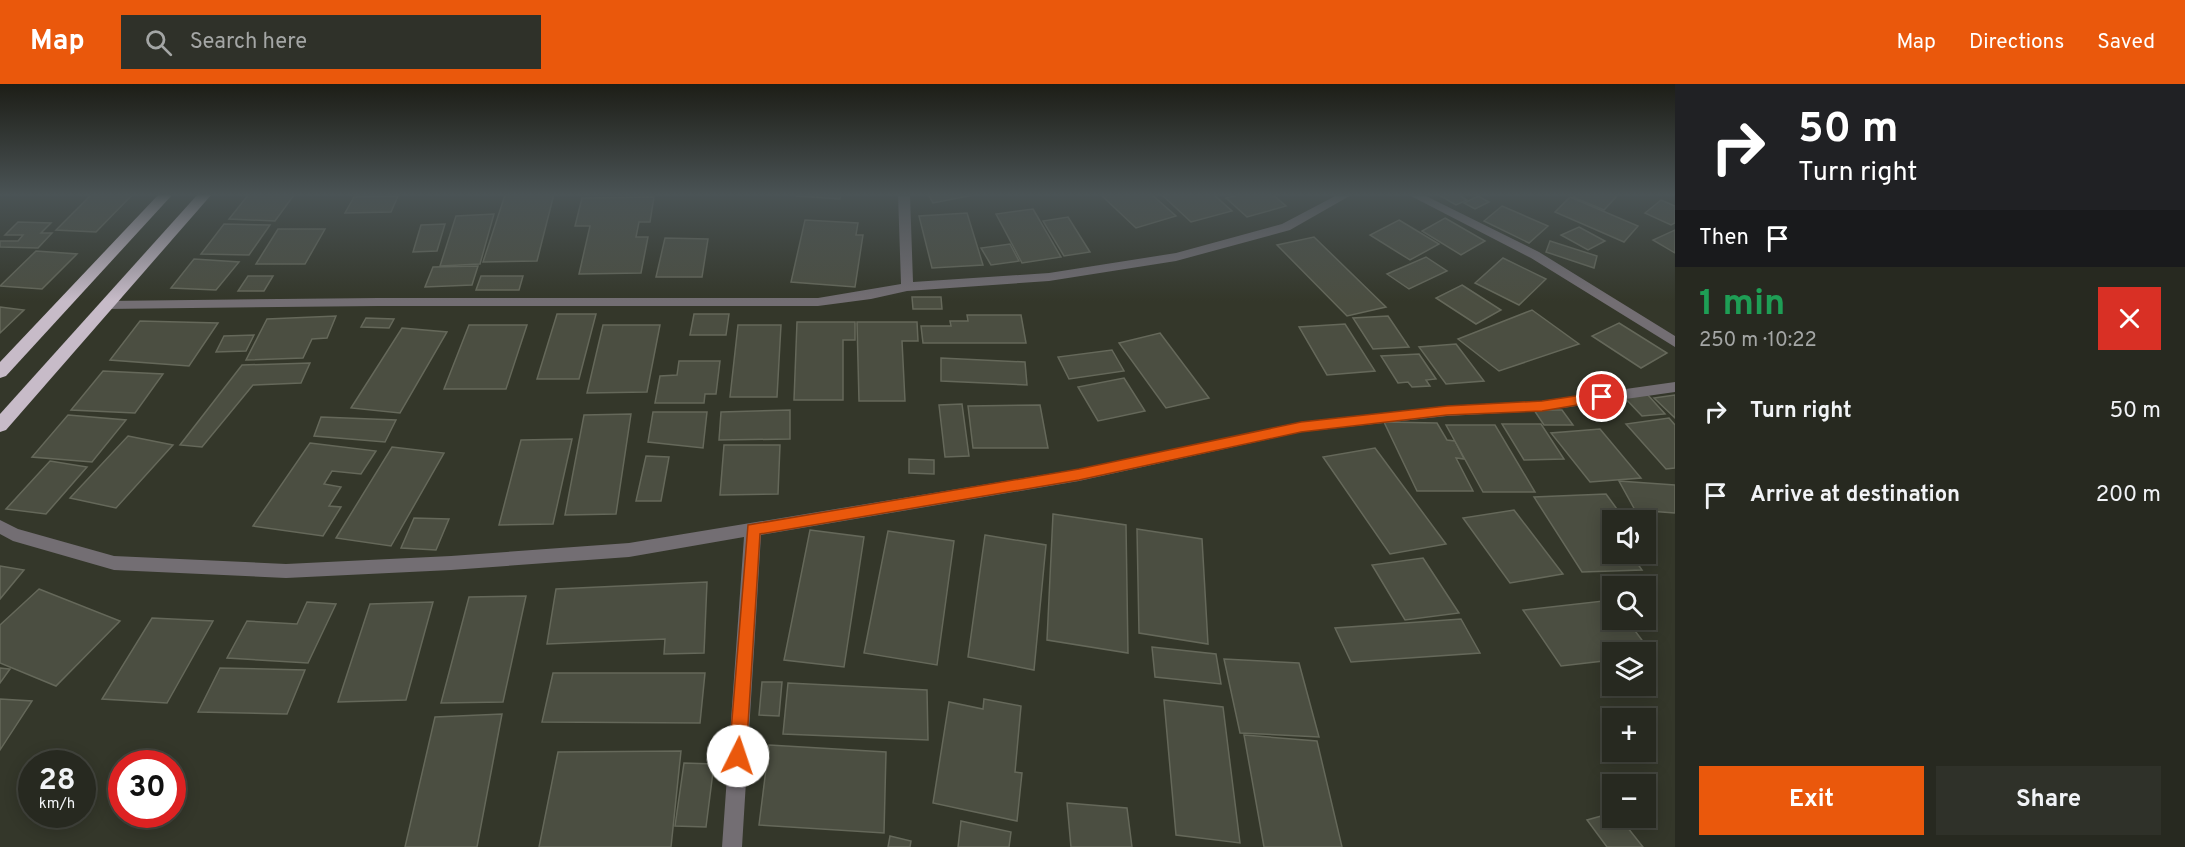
<!DOCTYPE html>
<html lang="en">
<head>
<meta charset="utf-8">
<style>
  :root { --surface:#272920; --page:#2f3129; --text:#f1f3f6; --muted:#a4a6a5; --line:#43453e; --accent:#ea580c }
  body { margin:0; font-family:Overpass,sans-serif; background:var(--page); color:var(--text); height:100vh; display:flex; flex-direction:column; font-size:22px; white-space:nowrap }
  * { box-sizing:border-box; margin:0 }
  p { font-size:20px; color:var(--muted) }
  .icon { flex:none; width:33px; height:33px; fill:none; stroke:currentColor; stroke-width:2; stroke-linecap:round; stroke-linejoin:round }
  .map { position:relative; flex:1; overflow:hidden }
  .side { display:flex; flex-direction:column; background:var(--surface); width:510px }
  .side>* { flex:none }
  .hud { background:#202124; color:#fff; overflow:hidden }
  .tools { position:absolute; left:1602px; top:426px; display:grid; gap:12px }
  .tools a { display:grid; place-items:center; width:54px; height:54px; border-radius:0px; background:var(--surface); box-shadow:0 3px 15px #0003,0 0 0 2px var(--line); font-size:30px }
  .speed { position:absolute; left:18px; top:666px; display:flex; gap:12px; font-size:30px; font-weight:700; text-align:center }
  .speed>* { display:grid; place-content:center; width:78px; height:78px; border-radius:50%; background:var(--surface); box-shadow:0 3px 15px #0003,0 0 0 2px var(--line); line-height:1 }
  .speed small { font-size:15px; font-weight:400 }
  .speed .limit { border:9px solid #d22; background:#fff; color:#111 }
  .pin { position:absolute; display:grid; place-items:center; width:51px; height:51px; color:#fff; margin:-26px; border:3px solid #fff; border-radius:50%; box-shadow:0 2px 6px #0007 }
  .me { position:absolute; width:66px; margin:-33px; rotate:4deg; stroke-linejoin:round; filter:drop-shadow(0 0 4px #0008) }
  .turn { display:flex; align-items:center; gap:21px; height:126px; padding:0 24px; font-size:27px }
  .turn .icon { width:78px; height:78px; stroke-width:2.5 }
  .turn b { display:block; font-size:42px; line-height:51px }
  .then { display:flex; align-items:center; height:57px; padding:0 24px; background:#0003; gap:12px; font-size:22px }
  .round { display:grid; place-items:center; flex:none; width:63px; height:63px; border-radius:0px; background:var(--page) }
  .overview { display:flex; align-items:center; justify-content:space-between; height:102px; padding:0 24px }
  h1 { font-size:36px; font-weight:700; line-height:45px; color:#1e9e55 }
  .button { display:flex; gap:12px; margin-top:auto; padding:12px 24px }
  .button a { flex:1; height:69px; border-radius:0px; background:var(--accent); color:#fff; font-size:24px; font-weight:700; line-height:69px; text-align:center }
  .button a+a { background:var(--page); color:var(--text) }
  ul { padding:0; list-style:none }
  li { display:flex; align-items:center; gap:18px; height:84px; padding:0 24px }
  li div { flex:1 }
  li b { display:block; font-size:22px }
  li em { font-style:normal }
  header { display:flex; align-items:center; gap:36px; box-sizing:border-box; height:84px; padding:0 30px; background:var(--accent); color:#fff }
  header strong { font-size:28px }
  nav { display:flex; gap:33px; margin-inline-start:auto; font-size:21px }
  .search { width:420px; height:54px; background:var(--page); display:flex; align-items:center; gap:15px; box-sizing:border-box; padding:0 21px; border-radius:0px; color:var(--muted); font-size:22px }
  main { display:flex; flex:1; min-height:0 }
  .map>svg:first-child { display:block }
</style>
</head>
<body>
<header>
<strong>Map</strong>
<div class="search"><svg class="icon" aria-label="search" viewBox="0 0 24 24"><circle cx="10" cy="10" r="6"/><path d="M15 15l6 6"/></svg>Search here</div>
<nav><a>Map</a><a>Directions</a><a>Saved</a></nav>
</header>
<main>
<div class="map">
<svg width="1675" height="763" viewBox="0 0 1675 763">
  <rect width="100%" height="100%" fill="#34372a"/>
  <g fill="#4b4e41" stroke="#65685a" stroke-width="1.5">
    <polygon points="92,110 133,110 96,148 56,146"/>
    <polygon points="249,110 259,110 294,111 275,137 229,135"/>
    <polygon points="554,110 537,177 483,178 505,111"/>
    <polygon points="798,110 841,110 840,115 797,112"/>
    <polygon points="928,110 979,110 933,119"/>
    <polygon points="1100,110 1151,110 1176,132 1136,144"/>
    <polygon points="1161,110 1213,110 1232,127 1191,138"/>
    <polygon points="1241,110 1272,110 1286,122 1247,133 1226,114"/>
    <polygon points="1437,110 1457,110 1467,116 1456,121"/>
    <polygon points="1577,110 1613,110 1617,112 1604,126 1573,113"/>
    <polygon points="398,112 391,128 345,129 354,113"/>
    <polygon points="1478,112 1489,118 1475,125 1464,119"/>
    <polygon points="654,113 650,138 639,138 636,153 648,153 641,189 579,190 590,142 575,142 582,114"/>
    <polygon points="1570,113 1638,142 1624,158 1555,128"/>
    <polygon points="1661,116 1675,122 1675,139 1671,141 1645,129"/>
    <polygon points="1502,122 1548,142 1529,159 1484,137"/>
    <polygon points="1033,125 1061,173 1022,179 996,130"/>
    <polygon points="967,129 983,181 932,184 919,132"/>
    <polygon points="494,130 480,180 440,182 456,132"/>
    <polygon points="1068,133 1090,168 1064,172 1043,137"/>
    <polygon points="1445,134 1485,157 1461,171 1422,147"/>
    <polygon points="805,136 858,139 856,151 863,151 855,203 791,198"/>
    <polygon points="1399,136 1439,160 1410,176 1370,151"/>
    <polygon points="18,138 51,139 41,149 52,149 38,164 0,163 0,157 18,157 23,151 5,151"/>
    <polygon points="224,140 270,141 249,171 201,170"/>
    <polygon points="445,140 437,167 413,168 421,141"/>
    <polygon points="1579,143 1605,157 1588,166 1561,151"/>
    <polygon points="278,145 325,145 305,180 256,180"/>
    <polygon points="1675,146 1675,169 1653,156"/>
    <polygon points="1314,153 1386,223 1347,232 1277,161"/>
    <polygon points="665,154 708,155 702,193 656,193"/>
    <polygon points="1550,157 1597,172 1594,184 1546,168"/>
    <polygon points="1010,160 1019,177 991,181 981,164"/>
    <polygon points="36,167 77,170 42,205 0,202"/>
    <polygon points="1426,173 1447,187 1409,205 1387,190"/>
    <polygon points="1503,174 1546,195 1519,221 1475,199"/>
    <polygon points="194,175 239,178 216,206 171,204"/>
    <polygon points="478,182 472,201 425,203 433,183"/>
    <polygon points="248,192 273,192 264,207 238,207"/>
    <polygon points="481,192 523,192 519,206 476,206"/>
    <polygon points="1462,201 1501,226 1476,240 1436,214"/>
    <polygon points="912,213 941,213 942,225 913,225"/>
    <polygon points="0,223 24,226 0,249"/>
    <polygon points="1532,226 1579,260 1499,287 1458,255"/>
    <polygon points="557,230 596,230 579,295 537,295"/>
    <polygon points="694,230 729,230 726,251 690,251"/>
    <polygon points="967,231 1021,231 1026,259 923,259 921,242 951,242 950,237 968,237"/>
    <polygon points="336,232 327,254 312,255 303,274 246,276 267,235"/>
    <polygon points="1388,232 1409,263 1373,265 1353,234"/>
    <polygon points="366,234 394,235 389,244 361,243"/>
    <polygon points="140,237 218,239 189,282 110,276"/>
    <polygon points="797,238 855,238 855,256 843,256 843,316 794,316"/>
    <polygon points="857,238 917,238 918,257 902,257 905,317 859,317"/>
    <polygon points="1619,239 1667,269 1641,284 1592,252"/>
    <polygon points="1345,240 1375,287 1327,291 1299,243"/>
    <polygon points="469,241 527,241 506,305 444,305"/>
    <polygon points="603,241 660,241 647,308 587,309"/>
    <polygon points="738,241 781,241 777,313 730,313"/>
    <polygon points="402,244 447,248 400,329 351,324"/>
    <polygon points="1160,249 1209,314 1166,324 1119,259"/>
    <polygon points="254,251 246,267 216,268 224,252"/>
    <polygon points="1456,260 1484,297 1446,300 1419,263"/>
    <polygon points="1112,266 1124,287 1069,295 1058,273"/>
    <polygon points="1419,270 1436,295 1426,296 1430,302 1412,303 1408,298 1398,299 1381,272"/>
    <polygon points="941,274 1025,278 1027,301 941,297"/>
    <polygon points="679,277 720,277 716,310 705,310 704,319 655,319 660,292 677,291"/>
    <polygon points="310,279 301,299 253,301 202,363 180,361 242,281"/>
    <polygon points="103,287 163,290 135,329 71,326"/>
    <polygon points="1124,294 1145,327 1098,337 1078,303"/>
    <polygon points="1647,310 1665,330 1642,332 1624,313"/>
    <polygon points="1675,311 1675,334 1654,314"/>
    <polygon points="962,320 969,372 945,373 939,321"/>
    <polygon points="1040,321 1048,364 973,364 968,322"/>
    <polygon points="790,326 790,355 719,356 721,328"/>
    <polygon points="1534,326 1562,326 1573,341 1544,341"/>
    <polygon points="653,328 707,328 703,364 648,358"/>
    <polygon points="631,330 616,430 565,431 584,331"/>
    <polygon points="68,331 126,336 92,378 32,373"/>
    <polygon points="321,333 396,336 385,358 314,352"/>
    <polygon points="1669,334 1675,341 1675,384 1666,385 1626,340"/>
    <polygon points="1384,338 1437,339 1447,356 1455,357 1464,375 1456,374 1473,407 1417,407"/>
    <polygon points="1502,340 1541,340 1564,375 1524,376"/>
    <polygon points="1446,341 1495,341 1535,408 1483,408"/>
    <polygon points="1600,345 1641,394 1590,398 1551,349"/>
    <polygon points="128,352 173,361 116,424 70,414"/>
    <polygon points="572,355 553,440 499,441 521,356"/>
    <polygon points="310,359 376,367 361,390 332,387 324,400 341,403 329,422 341,423 323,452 253,442"/>
    <polygon points="724,361 780,361 778,410 720,411"/>
    <polygon points="392,363 444,369 391,462 336,454"/>
    <polygon points="1375,364 1446,460 1390,470 1323,373"/>
    <polygon points="646,372 669,373 661,417 636,417"/>
    <polygon points="909,375 934,376 934,390 909,389"/>
    <polygon points="50,377 87,383 46,430 6,425"/>
    <polygon points="1619,397 1675,401 1675,429 1635,426"/>
    <polygon points="1606,410 1625,436 1612,436 1612,470 1646,470 1646,466 1652,476 1635,476 1642,486 1582,488 1534,413"/>
    <polygon points="1514,426 1563,490 1510,499 1463,434"/>
    <polygon points="1053,430 1126,441 1128,569 1047,556"/>
    <polygon points="414,434 449,435 436,466 401,464"/>
    <polygon points="1137,445 1202,455 1208,560 1139,549"/>
    <polygon points="810,446 864,453 844,583 784,576"/>
    <polygon points="888,447 954,457 937,581 864,569"/>
    <polygon points="985,451 1046,461 1034,586 968,573"/>
    <polygon points="1423,474 1459,529 1405,536 1372,481"/>
    <polygon points="0,482 24,486 0,515"/>
    <polygon points="707,498 704,569 664,570 665,555 547,560 556,505"/>
    <polygon points="39,505 120,537 56,602 0,579 0,541"/>
    <polygon points="526,512 503,618 441,619 469,513"/>
    <polygon points="1612,516 1612,536 1627,536 1653,571 1612,568 1612,576 1561,582 1523,526"/>
    <polygon points="307,518 336,520 308,579 227,574 247,537 297,540"/>
    <polygon points="433,518 406,616 338,618 370,520"/>
    <polygon points="152,534 213,537 167,619 102,615"/>
    <polygon points="1461,535 1480,569 1351,578 1335,544"/>
    <polygon points="1152,563 1216,570 1221,600 1155,593"/>
    <polygon points="1224,575 1299,579 1319,653 1240,649"/>
    <polygon points="0,584 10,585 0,599"/>
    <polygon points="220,584 305,586 287,630 198,628"/>
    <polygon points="553,589 705,589 700,639 542,638"/>
    <polygon points="762,598 782,598 779,632 759,631"/>
    <polygon points="788,599 927,606 928,656 783,650"/>
    <polygon points="0,615 32,617 0,666"/>
    <polygon points="984,615 1021,622 1015,688 1022,689 1017,737 933,719 949,618 983,625"/>
    <polygon points="1164,616 1223,623 1240,759 1176,751"/>
    <polygon points="502,630 477,763 405,763 435,633"/>
    <polygon points="1244,651 1317,657 1342,763 1264,763"/>
    <polygon points="769,661 886,668 884,749 759,741"/>
    <polygon points="681,667 671,763 539,763 558,668"/>
    <polygon points="684,679 714,680 706,743 675,742"/>
    <polygon points="1067,719 1127,724 1132,763 1071,763"/>
    <polygon points="1612,729 1612,734 1620,734 1643,763 1607,763 1587,736"/>
    <polygon points="961,737 1011,748 1009,763 958,763"/>
    <polygon points="890,752 911,757 910,763 888,763"/>
  </g>
  <g fill="none" stroke-linecap="round" stroke-linejoin="round">
    <g fill="#736e73" fill-rule="evenodd">
      <polygon points="898,110 910,110 913,198 1049,189 1176,169 1282,140 1339,110 1353,110 1290,146 1176,177 1049,197 907,207 871,215 818,222 378,222 105,225 99,221 105,217 378,214 818,214 901,200"/>
      <polygon points="1407,110 1422,110 1539,168 1675,252 1675,263 1531,174"/>
      <polygon points="1675,298 1675,308 1541,327 1447,332 1301,348 1079,397 761,451 742,763 722,763 744,453 629,473 451,486 286,494 114,486 13,457 0,450 0,436 18,445 114,472 286,480 451,472 629,459 1079,385 1301,338 1447,322 1541,317"/>
    </g>
    <g fill="#c7bbc8" fill-rule="evenodd">
      <polygon points="159,110 173,110 6,292 0,294 0,278"/>
      <polygon points="198,110 212,110 6,346 0,348 0,330"/>
    </g>
  </g>
  <linearGradient id="sky" x2="0" y2="1"><stop stop-color="#1d1e17"/><stop offset="0.51" stop-color="#4a5355"/><stop offset="1" stop-color="#4a5355" stop-opacity="0"/></linearGradient>
  <rect width="1675" height="217" fill="url(#sky)"/>
  <polygon fill="#ea580c" stroke="#983908" stroke-width="1.5" points="1602,308 1608,313 1607,316 1542,327 1447,331 1301,348 1079,396 760,450 746,672 744,678 738,681 732,678 729,672 748,441 1079,385 1301,338 1447,322 1542,317"/>
</svg>
<div class="tools">
<a><svg class="icon" aria-label="sound" viewBox="0 0 24 24"><path d="M4 9h4l5-4v14l-5-4H4zM17 9q2 3 0 6"/></svg></a>
<a><svg class="icon" aria-label="search" viewBox="0 0 24 24"><circle cx="10" cy="10" r="6"/><path d="M15 15l6 6"/></svg></a>
<a><svg class="icon" aria-label="layers" viewBox="0 0 24 24"><path d="M12 4l9 5-9 5-9-5zM3 14l9 5 9-5"/></svg></a>
<a>+</a>
<a>−</a>
</div>
<div class="speed"><div>28<small>km/h</small></div><div class="limit">30</div></div>
<div class="pin" style="left:1602px;top:313px;background:#d93025"><svg class="icon" aria-label="arrive" viewBox="0 0 24 24"><path d="M6 21V4h12l-3 4 3 4H6"/></svg></div>
<svg class="me" style="left:738px;top:672px" viewBox="-20 -20 40 40"><circle r="19" fill="#fff"/><path d="M0-13L10 11 0 6-10 11z" fill="#ea580c"/></svg>
</div>
<section class="side">
<div class="hud">
<div class="turn"><svg class="icon" aria-label="right" viewBox="0 0 24 24"><path d="M7 20v-9h11M14 6l5 5-5 5"/></svg><div><b>50 m</b>Turn right</div></div>
<div class="then">Then<svg class="icon" aria-label="arrive" viewBox="0 0 24 24"><path d="M6 21V4h12l-3 4 3 4H6"/></svg></div>
</div>
<div class="overview"><div><h1>1 min</h1><p>250 m · 10:22</p></div><a class="round" style="background:#d93025;color:#fff"><svg class="icon" aria-label="close" viewBox="0 0 24 24"><path d="M6 6l12 12M18 6L6 18"/></svg></a></div>
<ul>
<li><svg class="icon" aria-label="right" viewBox="0 0 24 24"><path d="M7 20v-9h11M14 6l5 5-5 5"/></svg><div><b>Turn right</b></div><em>50 m</em></li>
<li><svg class="icon" aria-label="arrive" viewBox="0 0 24 24"><path d="M6 21V4h12l-3 4 3 4H6"/></svg><div><b>Arrive at destination</b></div><em>200 m</em></li>
</ul>
<div class="button"><a>Exit</a><a>Share</a></div>
</section>
</main>
</body>
</html>
